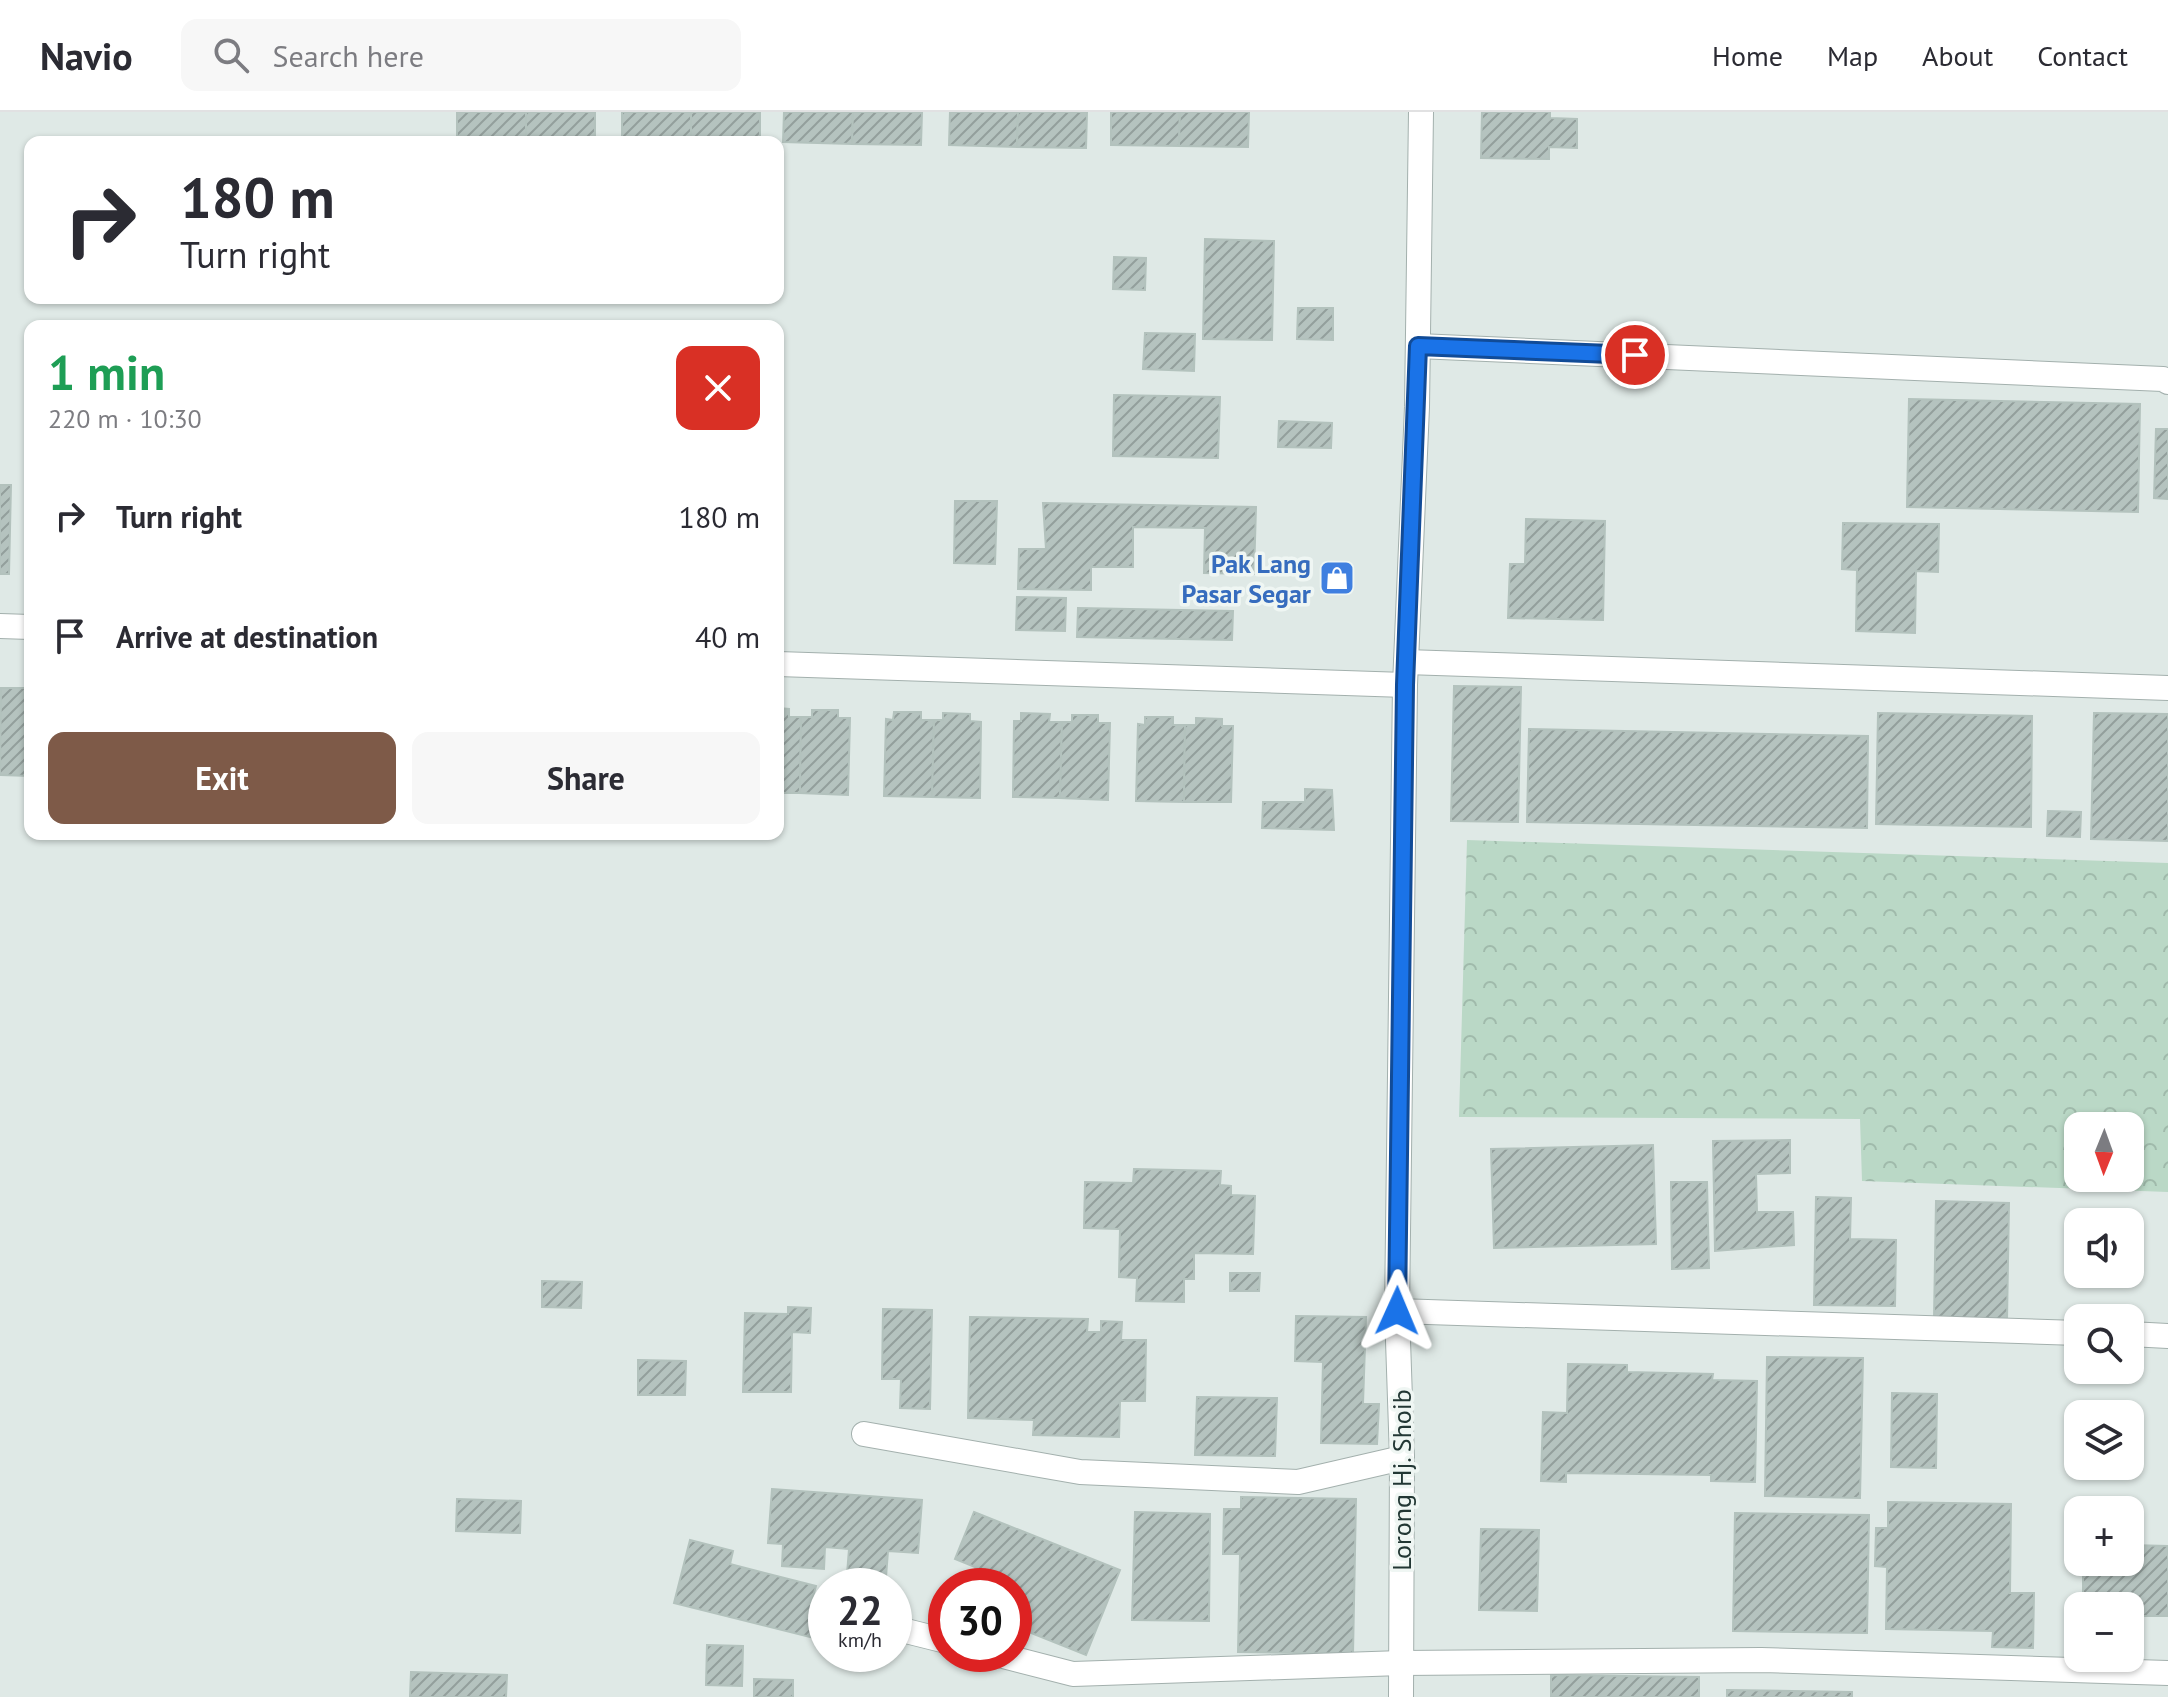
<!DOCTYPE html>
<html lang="en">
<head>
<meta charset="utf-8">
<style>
  :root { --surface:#fff; --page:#f7f7f7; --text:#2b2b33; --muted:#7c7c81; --line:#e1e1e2; --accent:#7e5a48 }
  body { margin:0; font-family:"PT Sans",sans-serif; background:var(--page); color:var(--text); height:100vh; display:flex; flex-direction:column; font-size:30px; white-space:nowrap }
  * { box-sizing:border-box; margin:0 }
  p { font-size:26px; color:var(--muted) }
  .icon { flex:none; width:44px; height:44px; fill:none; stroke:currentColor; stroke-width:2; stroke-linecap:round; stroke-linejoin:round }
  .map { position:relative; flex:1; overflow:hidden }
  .drawer { position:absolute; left:24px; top:208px; width:760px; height:520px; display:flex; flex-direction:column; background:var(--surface); border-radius:16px; box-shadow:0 2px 6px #0004 }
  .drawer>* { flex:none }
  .top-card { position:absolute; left:24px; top:24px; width:760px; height:168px; border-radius:16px; box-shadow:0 2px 6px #0004; background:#fff; color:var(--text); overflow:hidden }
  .needle { width:52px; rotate:181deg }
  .tools { position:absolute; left:2064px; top:1000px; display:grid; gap:16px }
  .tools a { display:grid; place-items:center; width:80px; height:80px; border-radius:16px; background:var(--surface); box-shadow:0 2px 6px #0004; font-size:40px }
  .speed { position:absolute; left:808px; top:1456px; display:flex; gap:16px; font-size:40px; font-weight:700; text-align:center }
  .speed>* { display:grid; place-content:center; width:104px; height:104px; border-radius:50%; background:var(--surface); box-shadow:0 2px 6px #0004; line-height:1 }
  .speed small { font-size:20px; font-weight:400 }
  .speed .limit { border:12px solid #d22; background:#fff; color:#111 }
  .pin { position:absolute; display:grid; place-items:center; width:68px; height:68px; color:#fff; margin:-34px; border:4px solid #fff; border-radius:50%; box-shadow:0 2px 8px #0007 }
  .me { position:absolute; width:88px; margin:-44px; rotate:1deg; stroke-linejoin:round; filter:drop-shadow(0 0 6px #0008) }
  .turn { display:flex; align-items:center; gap:28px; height:168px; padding:0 24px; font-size:36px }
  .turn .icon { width:104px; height:104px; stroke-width:2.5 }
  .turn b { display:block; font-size:56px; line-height:68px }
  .round { display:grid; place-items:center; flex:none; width:84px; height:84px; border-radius:16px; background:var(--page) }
  .summary { display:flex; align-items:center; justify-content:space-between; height:136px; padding:0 24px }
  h1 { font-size:48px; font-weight:800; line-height:60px; color:#1e9e55 }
  .action { display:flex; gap:16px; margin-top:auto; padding:16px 24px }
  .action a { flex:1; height:92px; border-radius:16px; background:var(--accent); color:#fff; font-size:32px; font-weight:800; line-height:92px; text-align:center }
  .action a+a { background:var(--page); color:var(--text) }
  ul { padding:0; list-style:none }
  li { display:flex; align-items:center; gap:24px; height:120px; padding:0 24px }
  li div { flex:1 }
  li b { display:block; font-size:30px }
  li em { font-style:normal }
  header { display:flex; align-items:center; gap:48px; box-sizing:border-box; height:112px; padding:0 40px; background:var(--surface); border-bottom:2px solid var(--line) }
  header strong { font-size:38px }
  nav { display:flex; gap:44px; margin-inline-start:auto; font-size:28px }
  .search { width:560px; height:72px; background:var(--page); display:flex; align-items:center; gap:20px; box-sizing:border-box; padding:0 28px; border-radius:16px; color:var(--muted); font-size:30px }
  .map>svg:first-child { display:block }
</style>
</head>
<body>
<header>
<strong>Navio</strong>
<div class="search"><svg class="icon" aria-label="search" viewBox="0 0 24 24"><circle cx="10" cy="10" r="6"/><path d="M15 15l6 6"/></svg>Search here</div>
<nav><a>Home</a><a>Map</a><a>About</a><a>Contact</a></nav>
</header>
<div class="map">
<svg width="2168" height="1585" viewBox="0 0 2168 1585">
  <defs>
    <pattern id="forest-crowns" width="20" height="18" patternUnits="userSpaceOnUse" patternTransform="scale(2)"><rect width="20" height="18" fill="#bad8c6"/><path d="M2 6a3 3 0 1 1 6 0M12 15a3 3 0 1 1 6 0" fill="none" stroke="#a0baab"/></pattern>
    <pattern id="building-hatch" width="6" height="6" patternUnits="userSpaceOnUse" patternTransform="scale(2)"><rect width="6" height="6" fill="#b5c3bf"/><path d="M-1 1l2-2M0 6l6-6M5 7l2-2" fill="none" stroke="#939f9c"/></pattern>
  </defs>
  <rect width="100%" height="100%" fill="#dfe9e6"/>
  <path fill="url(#forest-crowns)" fill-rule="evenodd" d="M1467,728L2168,751V1080L1862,1069L1860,1007L1459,1005ZM2130,1014V1066H2078V1014Z"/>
  <g fill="url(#building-hatch)" stroke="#b3c2bd" stroke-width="2">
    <polygon points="457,0 526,0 526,28 457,27"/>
    <polygon points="526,0 595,0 595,29 526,28"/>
    <polygon points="622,0 691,0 691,30 622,29"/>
    <rect x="691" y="0" width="69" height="30"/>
    <polygon points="784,0 853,0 852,32 783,30"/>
    <polygon points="853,0 922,0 921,33 852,32"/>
    <polygon points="950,0 1018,0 1017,35 949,33"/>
    <polygon points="1018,0 1087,0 1086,36 1017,35"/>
    <polygon points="1111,0 1180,0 1179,34 1111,33"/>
    <polygon points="1180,0 1249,0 1248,35 1179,34"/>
    <polygon points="1482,0 1550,0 1550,6 1577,7 1577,36 1549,35 1549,47 1481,46"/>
    <polygon points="1205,127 1274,129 1272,228 1203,227"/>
    <polygon points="1114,145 1146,146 1145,178 1113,177"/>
    <polygon points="1298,196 1333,196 1333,228 1297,227"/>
    <polygon points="1145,221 1195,222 1194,259 1143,257"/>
    <polygon points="1114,283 1220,285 1218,346 1113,344"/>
    <polygon points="1909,287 2140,292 2138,400 1907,395"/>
    <polygon points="1279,309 1332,311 1331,336 1278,335"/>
    <polygon points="2156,317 2168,317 2168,387 2154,386"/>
    <polygon points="0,373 11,373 9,462 0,462"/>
    <polygon points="955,389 997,389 995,452 954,451"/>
    <polygon points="1043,391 1256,395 1254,462 1204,461 1205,416 1133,415 1133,455 1091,455 1091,478 1018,477 1019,437 1046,437"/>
    <polygon points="1526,407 1605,409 1603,508 1508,506 1510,452 1525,452"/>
    <polygon points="1843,411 1939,412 1938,460 1916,459 1915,521 1856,519 1857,458 1842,457"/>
    <polygon points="1017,485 1066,486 1065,519 1016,518"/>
    <polygon points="1078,496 1233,499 1232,528 1077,525"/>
    <polygon points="1454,574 1521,575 1518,710 1451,709"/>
    <polygon points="1,576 30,576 30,664 0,663"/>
    <polygon points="778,596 789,597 789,605 801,605 800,681 778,681"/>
    <polygon points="812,598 838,598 838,606 850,606 848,683 800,681 801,605 812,605"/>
    <polygon points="894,600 921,600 921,608 934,608 932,685 884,684 886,607 893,608"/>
    <polygon points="943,601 970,602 970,609 981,610 980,686 932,685 934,608 943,608"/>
    <polygon points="1021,601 1050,602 1049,610 1062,610 1060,686 1013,685 1014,609 1021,609"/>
    <polygon points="1878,601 2032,604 2031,715 1876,712"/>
    <polygon points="2094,601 2168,602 2168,729 2091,727"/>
    <polygon points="1072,603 1098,603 1098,611 1110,611 1108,688 1060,686 1062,610 1072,610"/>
    <polygon points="1145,605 1173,605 1173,613 1185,613 1184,690 1136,689 1138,612 1145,613"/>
    <polygon points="1196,606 1222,607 1222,614 1233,614 1231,690 1184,690 1185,613 1196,613"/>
    <polygon points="1529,617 1868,624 1867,716 1527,710"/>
    <polygon points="1305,677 1332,678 1334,718 1262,716 1263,690 1305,690"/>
    <polygon points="2048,699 2081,700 2080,725 2047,724"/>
    <polygon points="1790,1028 1790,1061 1756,1062 1757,1100 1793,1100 1794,1133 1715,1139 1713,1029"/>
    <polygon points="1653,1033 1656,1132 1494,1136 1491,1037"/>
    <polygon points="1134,1057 1221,1059 1220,1073 1231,1074 1231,1083 1255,1084 1253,1142 1194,1141 1194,1167 1184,1167 1184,1190 1136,1189 1137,1166 1119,1165 1120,1117 1084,1116 1085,1070 1133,1071"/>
    <polygon points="1671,1070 1707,1070 1709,1156 1672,1157"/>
    <polygon points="1816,1085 1851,1086 1850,1127 1896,1128 1895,1194 1814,1193"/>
    <polygon points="1936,1089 2009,1091 2007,1208 1934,1207"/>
    <polygon points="1230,1161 1260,1161 1259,1179 1230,1179"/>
    <polygon points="542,1169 582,1170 581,1196 542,1195"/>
    <polygon points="788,1195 811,1196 810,1221 792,1220 791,1280 743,1280 745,1201 788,1202"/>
    <polygon points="883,1197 932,1198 930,1297 900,1296 901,1267 882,1267"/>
    <polygon points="1296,1204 1366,1205 1363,1292 1379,1292 1377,1332 1321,1331 1323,1250 1295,1249"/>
    <polygon points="970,1205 1088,1207 1087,1220 1101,1220 1101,1209 1122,1210 1121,1228 1146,1228 1145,1289 1120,1289 1119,1325 1033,1323 1034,1308 968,1306"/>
    <polygon points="1767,1245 1863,1246 1860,1386 1765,1384"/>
    <polygon points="638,1248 686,1249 685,1283 638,1283"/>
    <polygon points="1568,1252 1627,1253 1627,1260 1713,1262 1712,1268 1757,1269 1755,1370 1711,1369 1711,1363 1566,1361 1566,1370 1541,1369 1543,1300 1567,1301"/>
    <polygon points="1892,1281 1937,1282 1936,1356 1891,1355"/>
    <polygon points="1197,1285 1277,1286 1275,1344 1195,1343"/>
    <polygon points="772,1377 922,1388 918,1441 888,1439 886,1465 847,1462 849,1437 825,1435 824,1457 782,1454 783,1432 768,1431"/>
    <polygon points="1241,1385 1356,1387 1353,1542 1238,1540 1240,1442 1223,1442 1224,1397 1241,1397"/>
    <polygon points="457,1387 521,1389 520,1421 456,1419"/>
    <polygon points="1888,1390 2011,1392 2010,1481 2034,1481 2033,1536 1992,1535 1993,1519 1886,1517 1887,1455 1875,1454 1876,1416 1888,1416"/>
    <polygon points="974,1400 1120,1458 1086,1543 1014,1514 1014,1474 999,1474 1002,1466 955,1447"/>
    <polygon points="1135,1400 1210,1402 1209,1509 1132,1508"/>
    <polygon points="1735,1401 1869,1403 1867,1521 1733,1519"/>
    <polygon points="1481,1417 1539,1418 1537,1499 1479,1498"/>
    <polygon points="690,1428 733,1439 730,1452 816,1474 811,1492 826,1496 826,1529 674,1491"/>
    <polygon points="2130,1433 2168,1434 2168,1504 2130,1504 2130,1494 2083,1494 2083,1450 2130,1450"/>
    <polygon points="707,1533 743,1534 742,1574 706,1573"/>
    <polygon points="411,1560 507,1563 506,1585 410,1585"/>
    <polygon points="1551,1563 1699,1565 1699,1585 1551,1585"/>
    <polygon points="754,1567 793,1568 793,1585 754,1585"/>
    <polygon points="1727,1578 1852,1580 1852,1585 1727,1585"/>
  </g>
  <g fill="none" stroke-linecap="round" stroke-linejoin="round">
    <defs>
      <g id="minor">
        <polyline points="1418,234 2163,267 2168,270"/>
        <polyline points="0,514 30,515"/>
        <polyline points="1406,550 2168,576"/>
        <polyline points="778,552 1405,573"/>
        <polyline points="1397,1199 2078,1221"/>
        <polyline points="2130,1222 2168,1224"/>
        <polyline points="864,1322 1080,1360 1298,1370 1402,1346"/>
        <polyline points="894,1516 946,1529"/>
        <polyline points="995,1542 1073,1562 1401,1551 1761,1548 2168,1561"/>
        <polyline points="1401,1585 1402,1346 1397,1199 1405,573 1417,295 1421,0"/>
      </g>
    </defs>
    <use href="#minor" stroke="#a3b0ad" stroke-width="26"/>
    <use href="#minor" stroke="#fff" stroke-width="24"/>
  </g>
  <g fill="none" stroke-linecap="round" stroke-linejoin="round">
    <defs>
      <polyline id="route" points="1397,1199 1405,573 1418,234 1635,243"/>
    </defs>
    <use href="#route" stroke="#114b97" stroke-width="20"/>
    <use href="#route" stroke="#1a73e8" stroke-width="14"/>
  </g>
  <defs>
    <symbol id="shop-square" viewBox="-11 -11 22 22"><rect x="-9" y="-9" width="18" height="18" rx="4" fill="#3f7fe0" stroke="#eff6f3"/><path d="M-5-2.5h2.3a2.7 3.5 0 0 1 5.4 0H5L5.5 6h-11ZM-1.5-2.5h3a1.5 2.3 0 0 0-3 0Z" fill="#fff"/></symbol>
  </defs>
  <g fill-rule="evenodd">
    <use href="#shop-square" x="1317" y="446" width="40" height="40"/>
  </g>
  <g text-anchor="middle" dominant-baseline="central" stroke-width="7" stroke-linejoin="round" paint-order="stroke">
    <g font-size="26" font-weight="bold" fill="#366cbe" stroke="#eff6f3" text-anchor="end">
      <text x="1311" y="451">Pak Lang<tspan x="1311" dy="30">Pasar Segar</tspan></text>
    </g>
    <g font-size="26" fill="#223734" stroke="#eff6f3">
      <text transform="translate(1401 1368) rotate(-90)">Lorong Hj. Shoib</text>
    </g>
  </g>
</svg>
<div class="tools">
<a><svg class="needle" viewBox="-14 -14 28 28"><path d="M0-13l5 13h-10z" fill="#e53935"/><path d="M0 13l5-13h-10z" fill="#7c7c81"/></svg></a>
<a><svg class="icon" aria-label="sound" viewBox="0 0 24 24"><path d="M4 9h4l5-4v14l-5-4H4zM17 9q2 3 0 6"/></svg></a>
<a><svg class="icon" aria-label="search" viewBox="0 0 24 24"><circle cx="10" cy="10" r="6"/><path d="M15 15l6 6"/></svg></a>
<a><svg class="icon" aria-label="layers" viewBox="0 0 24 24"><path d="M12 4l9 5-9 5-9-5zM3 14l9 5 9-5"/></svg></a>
<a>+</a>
<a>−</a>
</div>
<div class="speed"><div>22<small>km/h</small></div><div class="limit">30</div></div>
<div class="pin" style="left:1635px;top:243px;background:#d93025"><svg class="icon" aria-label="arrive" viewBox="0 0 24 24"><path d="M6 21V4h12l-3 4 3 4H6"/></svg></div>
<svg class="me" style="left:1397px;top:1199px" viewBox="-20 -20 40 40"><path d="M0-17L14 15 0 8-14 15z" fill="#1a73e8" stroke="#fff" stroke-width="4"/></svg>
<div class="top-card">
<div class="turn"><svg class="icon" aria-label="right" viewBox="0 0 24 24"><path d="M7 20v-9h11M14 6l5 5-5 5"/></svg><div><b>180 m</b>Turn right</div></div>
</div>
<section class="drawer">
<div class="summary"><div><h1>1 min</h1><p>220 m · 10:30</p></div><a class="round" style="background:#d93025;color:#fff"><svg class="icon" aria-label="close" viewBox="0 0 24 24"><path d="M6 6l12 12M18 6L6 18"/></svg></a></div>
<ul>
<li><svg class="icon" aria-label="right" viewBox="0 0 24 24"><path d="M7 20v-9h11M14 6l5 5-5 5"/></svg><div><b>Turn right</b></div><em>180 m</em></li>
<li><svg class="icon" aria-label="arrive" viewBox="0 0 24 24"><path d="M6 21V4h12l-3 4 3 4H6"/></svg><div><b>Arrive at destination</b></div><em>40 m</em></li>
</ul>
<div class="action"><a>Exit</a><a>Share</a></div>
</section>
</div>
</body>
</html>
